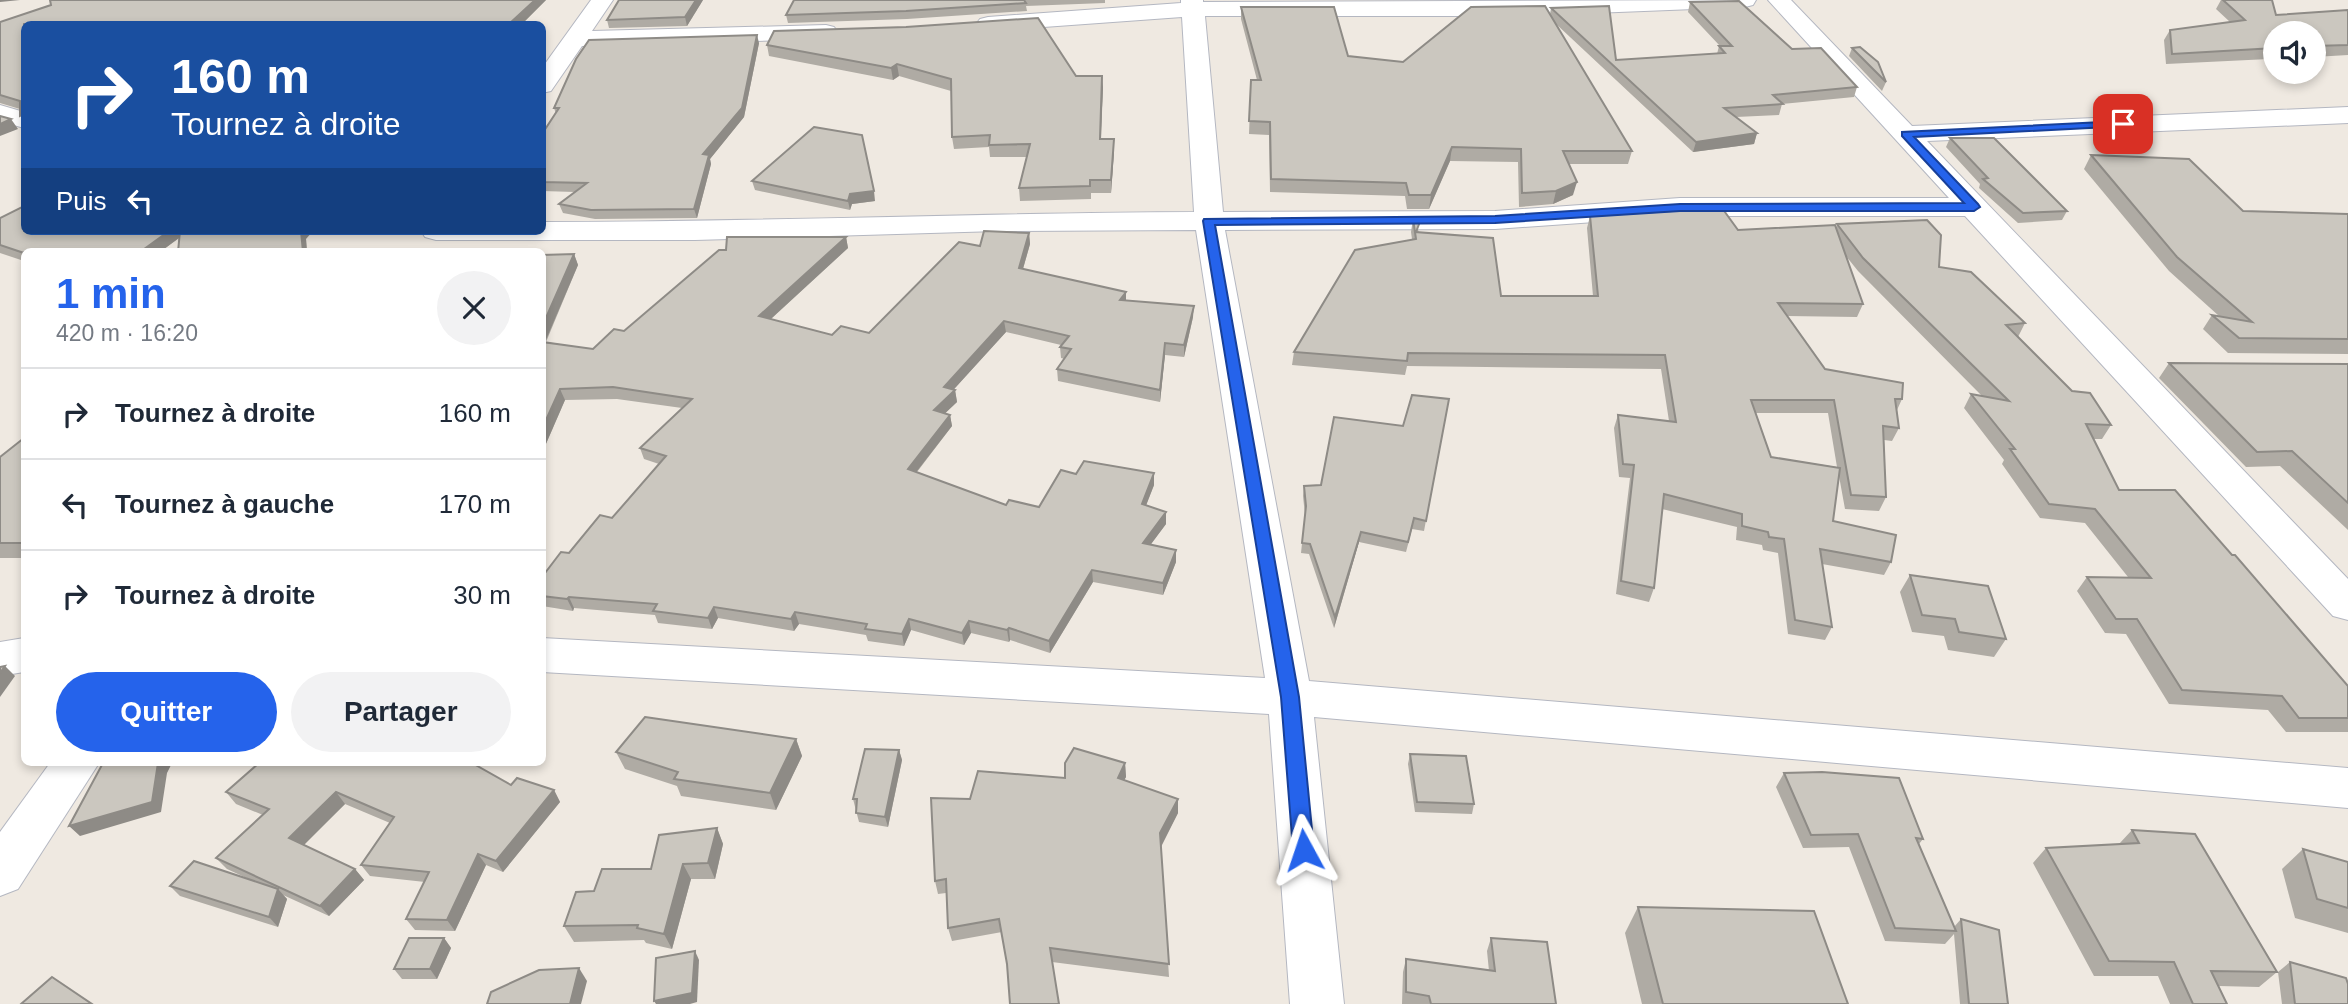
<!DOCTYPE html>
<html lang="fr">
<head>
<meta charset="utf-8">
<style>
  :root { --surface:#fff; --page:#f2f2f3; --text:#1f2937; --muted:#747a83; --line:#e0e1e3; --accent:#2563eb }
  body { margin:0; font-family:Helvetica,sans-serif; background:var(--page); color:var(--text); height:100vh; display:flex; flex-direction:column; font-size:26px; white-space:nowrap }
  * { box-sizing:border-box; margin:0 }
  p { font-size:23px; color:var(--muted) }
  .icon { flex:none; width:38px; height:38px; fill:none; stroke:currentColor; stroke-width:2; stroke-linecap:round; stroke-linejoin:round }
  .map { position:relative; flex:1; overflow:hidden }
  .side { position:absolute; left:21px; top:248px; width:525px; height:518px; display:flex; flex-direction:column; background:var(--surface); border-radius:10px; box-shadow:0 4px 10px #0003 }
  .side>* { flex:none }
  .guide { position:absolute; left:21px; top:21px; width:525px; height:214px; border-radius:10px; box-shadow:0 4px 10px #0003; background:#1a4fa0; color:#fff; overflow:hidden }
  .tools { position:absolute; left:2263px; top:21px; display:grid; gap:14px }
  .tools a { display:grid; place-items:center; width:63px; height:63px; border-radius:50%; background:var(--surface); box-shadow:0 4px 10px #0003; font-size:35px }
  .pin { position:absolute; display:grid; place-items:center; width:60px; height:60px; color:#fff; margin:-30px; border-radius:14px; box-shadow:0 4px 10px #0006 }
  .me { position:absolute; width:77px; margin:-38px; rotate:355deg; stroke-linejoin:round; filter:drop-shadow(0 0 5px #0008) }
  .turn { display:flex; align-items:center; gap:24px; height:147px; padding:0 35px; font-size:32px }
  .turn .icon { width:91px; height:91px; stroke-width:2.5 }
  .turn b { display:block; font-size:49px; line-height:60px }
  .then { display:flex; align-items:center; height:66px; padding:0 35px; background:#0003; gap:14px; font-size:26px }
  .round { display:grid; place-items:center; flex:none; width:74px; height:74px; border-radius:37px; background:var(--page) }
  .headline { display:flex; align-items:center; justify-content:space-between; height:119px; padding:0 35px }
  h1 { font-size:42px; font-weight:600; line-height:52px; color:var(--accent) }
  .primary-button { display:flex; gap:14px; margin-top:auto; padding:14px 35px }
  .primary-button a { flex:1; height:80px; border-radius:42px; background:var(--accent); color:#fff; font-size:28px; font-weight:600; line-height:80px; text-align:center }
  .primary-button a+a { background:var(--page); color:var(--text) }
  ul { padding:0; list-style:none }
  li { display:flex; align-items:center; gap:21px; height:91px; padding:0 35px; border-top:2px solid var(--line) }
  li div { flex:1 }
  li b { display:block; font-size:26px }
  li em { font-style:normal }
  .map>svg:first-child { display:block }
</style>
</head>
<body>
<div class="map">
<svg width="2348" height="1004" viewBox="0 0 2348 1004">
  <rect width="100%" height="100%" fill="#efe9e1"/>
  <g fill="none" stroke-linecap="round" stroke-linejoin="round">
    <defs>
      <g id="minor">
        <polygon points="591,0 613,0 592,31 826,25 834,27 838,32 834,37 826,39 582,46 551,91 542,93 542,68"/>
        <path d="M1181,0H1203V2L1756,0L1753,5L1745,7L1520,16H1205L1223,212L1495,211L1680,198H1949L1768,0H1791L1912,126L2348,107V123L1927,141L2348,579V620L2333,616L1965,216H1680L1495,229L1225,230L1309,681L2348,768V808L1314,717L1344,1004H1290L1269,714L542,672V638L1265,678L1196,230L998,231L695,240H436L425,237L421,231H542V222C760,222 977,213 1194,212L1182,17L988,31L980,29L976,24L980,19L988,17L1181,3Z"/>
        <polygon points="0,105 24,112 24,128 0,121"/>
        <polygon points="24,638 24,672 0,676 0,642"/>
        <polygon points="50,763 99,763 18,889 0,896 0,832"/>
      </g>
    </defs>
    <use href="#minor" stroke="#b4b7c1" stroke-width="2"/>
    <use href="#minor" fill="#fff" fill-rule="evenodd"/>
  </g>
  <g fill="#afaba4" fill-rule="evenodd">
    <polygon points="546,0 522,24 24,24 20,109 0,103 0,22"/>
    <polygon points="703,0 687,26 609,28 607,20"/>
    <polygon points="794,0 1105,0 1105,3 1026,6 1027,11 907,19 788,23 786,15"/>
    <polygon points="2221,0 2272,0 2276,15 2348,10 2348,55 2314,57 2314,33 2275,33 2275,65 2269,59 2166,64 2164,40 2170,30 2230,22 2216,9"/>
    <polygon points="1690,2 1792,49 1857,87 1854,97 1782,104 1779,115 1736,117 1757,133 1754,144 1693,152 1555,23 1632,151 1628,164 1569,164 1573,195 1553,204 1519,207 1518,162 1450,161 1429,209 1407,209 1405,196 1270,192 1269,135 1249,134 1251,80 1257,80 1241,19 1241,7 1348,56 1403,62 1550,14 1551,8 1616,60 1717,54 1719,46 1720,46 1688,12"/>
    <polygon points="759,43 744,117 710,159 711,164 697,218 595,219 563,213 559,204 575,192 542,191 542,134 556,114 554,108"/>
    <polygon points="767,45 1076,76 1103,87 1101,139 1114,151 1111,193 1091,193 1091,199 1020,201 1019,188 1027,157 990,157 989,147 954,149 952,137 951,91 899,76 893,80 769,56"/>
    <polygon points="1852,48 1886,82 1882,91 1849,56"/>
    <polygon points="1950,138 2067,211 2062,220 2018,223 1979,188 1980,184 1946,147"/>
    <polygon points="2091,155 2243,211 2348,214 2348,354 2228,353 2203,329 2212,315 2219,316 2169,271 2084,169"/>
    <polygon points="752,181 875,201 852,204 850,210 755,190"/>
    <path d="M1590,216L1738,230L1836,228L1837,224L1939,267L2025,323L2018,337L2072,391L2111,425L2102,439H2093L2119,490L2348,686V732H2286L2268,710L2169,704L2126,634L2105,633L2077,591L2087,577H2128L2085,523L2040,518L2002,464L2004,460L1964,408L1971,394L1982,396L1858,271L1846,256L1863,304L1857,317L1787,316L1825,369L1902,399L1897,410L1899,428L1892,441L1884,440L1886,497L1879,511L1845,509L1839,476L1833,521L1891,562L1884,575L1822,564L1832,627L1825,640L1788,634L1778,553L1763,550L1762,545L1736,540L1737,527L1662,509L1654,588L1649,602L1616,594L1630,478L1619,477L1614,428L1618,415L1669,421L1661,369L1407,366L1405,375L1292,365L1294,352L1412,239L1411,232L1413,219L1419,232L1501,296H1593L1587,228ZM1756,413H1828L1837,467L1771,457Z"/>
    <polygon points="0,218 306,239 307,252 178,252 179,238 160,252 24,252 24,261 0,253"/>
    <polygon points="1029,233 1030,244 1023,269 1126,292 1126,301 1193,317 1184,357 1165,355 1160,402 1058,381 1057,369 1065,359 1061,358 1060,347 1061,345 1006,332 953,390 955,390 957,402 945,413 950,415 952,426 917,472 1006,505 1039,507 1076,474 1154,473 1154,485 1146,505 1166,512 1166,524 1150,545 1176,562 1163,595 1093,582 1050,653 1010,640 1009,642 971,633 964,645 911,630 904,646 868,641 866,635 799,624 794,631 718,618 712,629 658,623 655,615 574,608 573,611 542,606 542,577 569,553 612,518 659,464 644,459 640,448 682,408 617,399 565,400 542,453 542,255 574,254 578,265 546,342 593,349 624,331 726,250 846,237 848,248 771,319 832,335 869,333 980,246"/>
    <polygon points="2169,363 2348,364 2348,530 2280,466 2246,467 2159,378"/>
    <polygon points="1449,399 1424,531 1412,529 1406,552 1359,542 1334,628 1309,554 1301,553 1305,515 1303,496 1304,486 1321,485 1403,426"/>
    <polygon points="24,438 24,558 0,558 0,457"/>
    <polygon points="1910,575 2006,639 1994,657 1948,650 1944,636 1912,632 1900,592"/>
    <polygon points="796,739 802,756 776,810 681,796 677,786 625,769 616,752"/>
    <polygon points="899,750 902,760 888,827 859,822 853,799"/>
    <polygon points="1410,754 1474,804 1472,814 1415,812 1408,764"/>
    <polygon points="1125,763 1126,777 1124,780 1178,799 1178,813 1161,845 1169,977 1052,962 1007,964 1002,932 952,941 948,928 946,893 938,894 935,881 1065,778"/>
    <polygon points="1784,773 1923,839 1919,844 1954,927 1961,919 2008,1004 1960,1004 1954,934 1945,944 1885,941 1849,847 1803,848 1776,787"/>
    <polygon points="511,785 554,790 560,802 503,872 486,865 455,931 415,930 406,919 425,882 370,876 361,865 390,823 345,804 303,845 355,869 364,880 329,916 283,895 287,899 278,927 180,896 170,886 251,880 227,869 216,858 263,815 236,804 226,792"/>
    <polygon points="717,828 723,844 715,879 691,879 672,949 646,943 644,940 574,942 564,926 594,891 651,869"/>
    <polygon points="2132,830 2277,972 2259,987 2219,986 2227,1004 2170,1004 2158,976 2094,976 2033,863 2046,848 2119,844"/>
    <polygon points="2303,849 2348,862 2348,933 2295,918 2282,869"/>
    <polygon points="1638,907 1848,1004 1642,1004 1625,933"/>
    <polygon points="444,938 451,948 437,979 402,979 394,969"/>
    <polygon points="1491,938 1556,1004 1402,1004 1403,972 1406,959 1489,971 1487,951"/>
    <polygon points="2290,962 2348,1004 2282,1004 2278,972"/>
  </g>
  <g fill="#8e8b86">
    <polygon points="0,0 20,0 0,2"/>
    <polygon points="535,0 546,0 522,24 509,24"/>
    <polygon points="696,0 703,0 687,26 685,17"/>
    <polygon points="757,35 759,43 744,117 710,159 711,164 697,218 694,209 703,154"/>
    <polygon points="897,64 899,76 893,80 891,68"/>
    <polygon points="1102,76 1103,87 1100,151 1100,139"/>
    <polygon points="11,119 18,129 0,136 0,124"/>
    <polygon points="1757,133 1754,144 1693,152 1696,142"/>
    <polygon points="1114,139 1114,151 1111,193 1111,180"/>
    <polygon points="1452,147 1450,161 1429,209 1431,195"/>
    <polygon points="1577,182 1573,195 1553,204 1556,191"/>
    <polygon points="874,191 875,201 852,204 850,210 848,201 850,194"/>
    <polygon points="169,231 187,231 187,232 160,252 140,252"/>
    <polygon points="301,231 313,231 306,239 307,252 303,252"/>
    <polygon points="1029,233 1030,244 1020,279 1019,268"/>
    <polygon points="846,237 848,248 762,327 759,316"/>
    <polygon points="574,254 578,265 542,349 542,327"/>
    <polygon points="1126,292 1126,303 1120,300"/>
    <polygon points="1194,306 1193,317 1184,357 1184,345"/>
    <polygon points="1004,321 1006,332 946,398 944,387"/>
    <polygon points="1165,343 1165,355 1160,402 1160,390"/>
    <polygon points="560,389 565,400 542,453 542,429"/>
    <polygon points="955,390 957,402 936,422 934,410"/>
    <polygon points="950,415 952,426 910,480 908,469"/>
    <polygon points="1154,473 1154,485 1142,516 1142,504"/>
    <polygon points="1166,512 1166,524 1143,555 1143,543"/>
    <polygon points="1361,532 1359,542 1334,628 1335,617"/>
    <polygon points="1176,550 1176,562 1163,595 1163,583"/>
    <polygon points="1092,570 1093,582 1050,653 1049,641"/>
    <polygon points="569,597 574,608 573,611 567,599"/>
    <polygon points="714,607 718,618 712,629 708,618"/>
    <polygon points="795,612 799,624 794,631 791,619"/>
    <polygon points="909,619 911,630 904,646 902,634"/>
    <polygon points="969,621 971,633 964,645 962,633"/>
    <polygon points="1009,628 1010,640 1009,642 1007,630"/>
    <polygon points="5,666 15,676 0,697 0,673"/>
    <polygon points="796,739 802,756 776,810 770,793"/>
    <polygon points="899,750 902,760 888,827 885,817"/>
    <polygon points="158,763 172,763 167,773 161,812 80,836 69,826"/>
    <polygon points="1125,763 1126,777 1118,792 1118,778"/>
    <polygon points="554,790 560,802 503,872 496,861"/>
    <polygon points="336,792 345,804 299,850 289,838"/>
    <polygon points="1178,799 1178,813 1161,847 1160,833"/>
    <polygon points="717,828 723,844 715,879 708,863"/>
    <polygon points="478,854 486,865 455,931 447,920"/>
    <polygon points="683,864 691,879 672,949 664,934"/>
    <polygon points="355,869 364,880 329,916 320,906"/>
    <polygon points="278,889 287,899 278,927 269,917"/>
    <polygon points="444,938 451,948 437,979 430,969"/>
    <polygon points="695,951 699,960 697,1002 690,1004 656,1004 654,1001"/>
    <polygon points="579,968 587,981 581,1004 570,1004"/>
  </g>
  <g fill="#cbc7bf" stroke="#8e8b86" stroke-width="2">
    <polygon points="50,0 535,0 509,24 24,24 24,114 20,116 20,101 0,95 0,22 51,5"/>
    <polygon points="619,0 696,0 685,17 607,20"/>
    <polygon points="794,0 1024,0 1026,3 906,11 786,15"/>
    <polygon points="2223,0 2272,0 2276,15 2348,10 2348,45 2314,46 2314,33 2275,33 2275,48 2172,54 2170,30 2245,20"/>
    <polygon points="1739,1 1792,49 1821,48 1857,87 1773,95 1783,104 1724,108 1757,133 1696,142 1551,8 1609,6 1616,60 1725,53 1719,46 1732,46 1690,2"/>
    <polygon points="1545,6 1632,151 1563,151 1577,182 1556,191 1522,193 1521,149 1452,147 1431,195 1409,195 1406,183 1271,179 1270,122 1249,121 1251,80 1261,80 1241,7 1334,7 1348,56 1403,62 1471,7"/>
    <polygon points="1038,18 1076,76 1102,76 1100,139 1114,139 1111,180 1090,180 1090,186 1019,188 1030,144 989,145 990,135 952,137 951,79 897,64 891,68 767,45 774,31 906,27"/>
    <polygon points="757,35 742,108 703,154 709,155 694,209 591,210 559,204 587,183 542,182 542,134 559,108 554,108 576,59 589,40"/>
    <polygon points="1860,47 1878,62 1886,82 1852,48"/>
    <polygon points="0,116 11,119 0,124"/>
    <polygon points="814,127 862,135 874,191 850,194 848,201 752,181"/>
    <polygon points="1950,138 1994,138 2067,211 2023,213 1983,179 1988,178"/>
    <polygon points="2091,155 2189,159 2243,211 2348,214 2348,339 2239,338 2212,315 2252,322 2177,257"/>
    <polygon points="24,206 24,231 169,231 140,252 24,252 24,253 0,245 0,218"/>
    <polygon points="1722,208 1738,230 1835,225 1863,304 1778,303 1825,369 1903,383 1902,399 1895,399 1899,428 1883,426 1886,497 1851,495 1834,400 1751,400 1771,457 1840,468 1833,521 1896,535 1891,562 1820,549 1832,627 1795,620 1784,539 1769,537 1768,532 1742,526 1742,514 1664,494 1654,588 1621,581 1634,465 1623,464 1618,415 1676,422 1665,355 1408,353 1407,361 1294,352 1355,250 1416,239 1413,219 1421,219 1416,232 1493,238 1501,296 1598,296 1590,216"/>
    <polygon points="1927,220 1941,235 1939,267 1971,272 2025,323 2006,325 2072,391 2090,393 2111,425 2086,424 2119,490 2175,490 2232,555 2235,555 2348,686 2348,718 2299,718 2282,696 2182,690 2137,619 2116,619 2087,577 2151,578 2095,509 2049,504 2010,449 2015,449 1971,394 2009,401 1863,258 1837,224"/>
    <polygon points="180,231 301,231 303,252 178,252"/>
    <polygon points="984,231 1029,233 1019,268 1126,292 1120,300 1194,306 1184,345 1165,343 1160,390 1057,369 1071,349 1060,347 1069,336 1004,321 944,387 955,390 934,410 950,415 908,469 1006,505 1009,500 1039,507 1061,470 1076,474 1084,461 1154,473 1142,504 1166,512 1143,543 1176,550 1163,583 1092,570 1049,641 1009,628 1007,630 969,621 962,633 909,619 902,634 865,629 867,624 795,612 791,619 714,607 708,618 653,611 657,604 569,597 567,599 542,596 542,577 561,552 569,553 600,515 612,518 666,456 640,448 692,399 613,387 560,389 542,429 542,342 593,349 614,329 624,331 719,250 726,250 727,237 846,237 759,316 832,335 841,326 869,333 959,242 980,246"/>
    <polygon points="574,254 542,327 542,255"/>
    <polygon points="2169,363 2348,364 2348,503 2292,451 2257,452"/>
    <polygon points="1412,395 1449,399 1426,521 1414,518 1408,542 1361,532 1335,617 1310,544 1302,543 1306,506 1304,486 1321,485 1334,417 1403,426"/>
    <polygon points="24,438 24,543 0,543 0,457"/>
    <polygon points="1910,575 1988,586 2006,639 1959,632 1955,619 1922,615"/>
    <polygon points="5,666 0,673 0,667"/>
    <polygon points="645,717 796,739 770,793 674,779 678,772 616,752"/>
    <polygon points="1074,748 1125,763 1118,778 1178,799 1160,833 1169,964 1050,948 1059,1004 1010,1004 1007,964 999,919 948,928 946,879 935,881 931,798 970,799 978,771 1065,778 1065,763"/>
    <polygon points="865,749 899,750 885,817 856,813 857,799 853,799"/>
    <polygon points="1410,754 1466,756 1474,804 1417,802"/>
    <polygon points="103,763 158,763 152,802 69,826"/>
    <polygon points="259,763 472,763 511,785 517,778 554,790 496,861 478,854 447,920 406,919 429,872 361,865 394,817 336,792 289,838 355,869 320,906 216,858 269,809 226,792"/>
    <polygon points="1822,772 1899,778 1923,839 1916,838 1956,931 1895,928 1858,834 1811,835 1784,773"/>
    <polygon points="717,828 708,863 683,864 664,934 637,928 638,925 564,926 576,892 594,891 602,869 651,869 659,835"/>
    <polygon points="2132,830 2195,834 2277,972 2211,971 2227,1004 2193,1004 2174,962 2109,961 2046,848 2139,843"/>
    <polygon points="2303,849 2348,862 2348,908 2317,899"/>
    <polygon points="194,861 278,889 269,917 170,886"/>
    <polygon points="1638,907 1814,911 1848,1004 1663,1004"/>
    <polygon points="1961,919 1999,930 2008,1004 1969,1004"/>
    <polygon points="409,938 444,938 430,969 394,969"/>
    <polygon points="1491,938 1547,942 1556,1004 1431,1004 1429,996 1406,992 1406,959 1495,971"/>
    <polygon points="695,951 692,993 654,1001 656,958"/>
    <polygon points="2290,962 2346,978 2348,984 2348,1004 2295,1004"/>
    <polygon points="579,968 570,1004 487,1004 491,992 539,970"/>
    <polygon points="52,977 92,1004 21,1004"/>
  </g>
  <polygon fill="#2563eb" stroke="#184099" stroke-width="2" points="2123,121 2127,122 2127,126 1914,137 1978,204 1980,207 1974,211 1680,211 1495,223 1215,225 1299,697 1314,850 1311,857 1304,859 1296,857 1293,850 1281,697 1203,221 1204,219 1495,216 1680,204 1964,203 1902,136 1902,132"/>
</svg>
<div class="tools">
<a><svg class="icon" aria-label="sound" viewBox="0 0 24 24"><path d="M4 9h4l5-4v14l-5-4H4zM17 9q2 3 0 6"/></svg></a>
</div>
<div class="pin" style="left:2123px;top:124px;background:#d93025"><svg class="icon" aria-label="arrive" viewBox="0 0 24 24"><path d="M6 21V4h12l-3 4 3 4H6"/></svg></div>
<svg class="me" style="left:1304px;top:850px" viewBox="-20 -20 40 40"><path d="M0-17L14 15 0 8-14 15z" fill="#2563eb" stroke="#fff" stroke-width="4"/></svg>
<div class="guide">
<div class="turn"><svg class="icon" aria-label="right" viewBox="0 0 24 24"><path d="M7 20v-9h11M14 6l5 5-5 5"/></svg><div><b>160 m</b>Tournez à droite</div></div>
<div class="then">Puis<svg class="icon" aria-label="left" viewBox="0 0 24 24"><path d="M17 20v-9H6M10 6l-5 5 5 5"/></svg></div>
</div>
<section class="side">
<div class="headline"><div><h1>1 min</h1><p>420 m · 16:20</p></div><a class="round"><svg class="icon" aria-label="close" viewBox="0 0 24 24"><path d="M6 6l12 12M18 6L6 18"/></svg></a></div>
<ul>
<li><svg class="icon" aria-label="right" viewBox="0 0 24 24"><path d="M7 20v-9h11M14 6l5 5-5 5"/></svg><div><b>Tournez à droite</b></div><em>160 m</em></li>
<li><svg class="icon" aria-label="left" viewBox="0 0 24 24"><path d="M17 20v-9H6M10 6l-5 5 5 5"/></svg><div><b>Tournez à gauche</b></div><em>170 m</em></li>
<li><svg class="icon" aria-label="right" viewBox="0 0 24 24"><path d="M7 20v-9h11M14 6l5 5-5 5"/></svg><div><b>Tournez à droite</b></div><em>30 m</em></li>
</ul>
<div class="primary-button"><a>Quitter</a><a>Partager</a></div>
</section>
</div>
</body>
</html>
